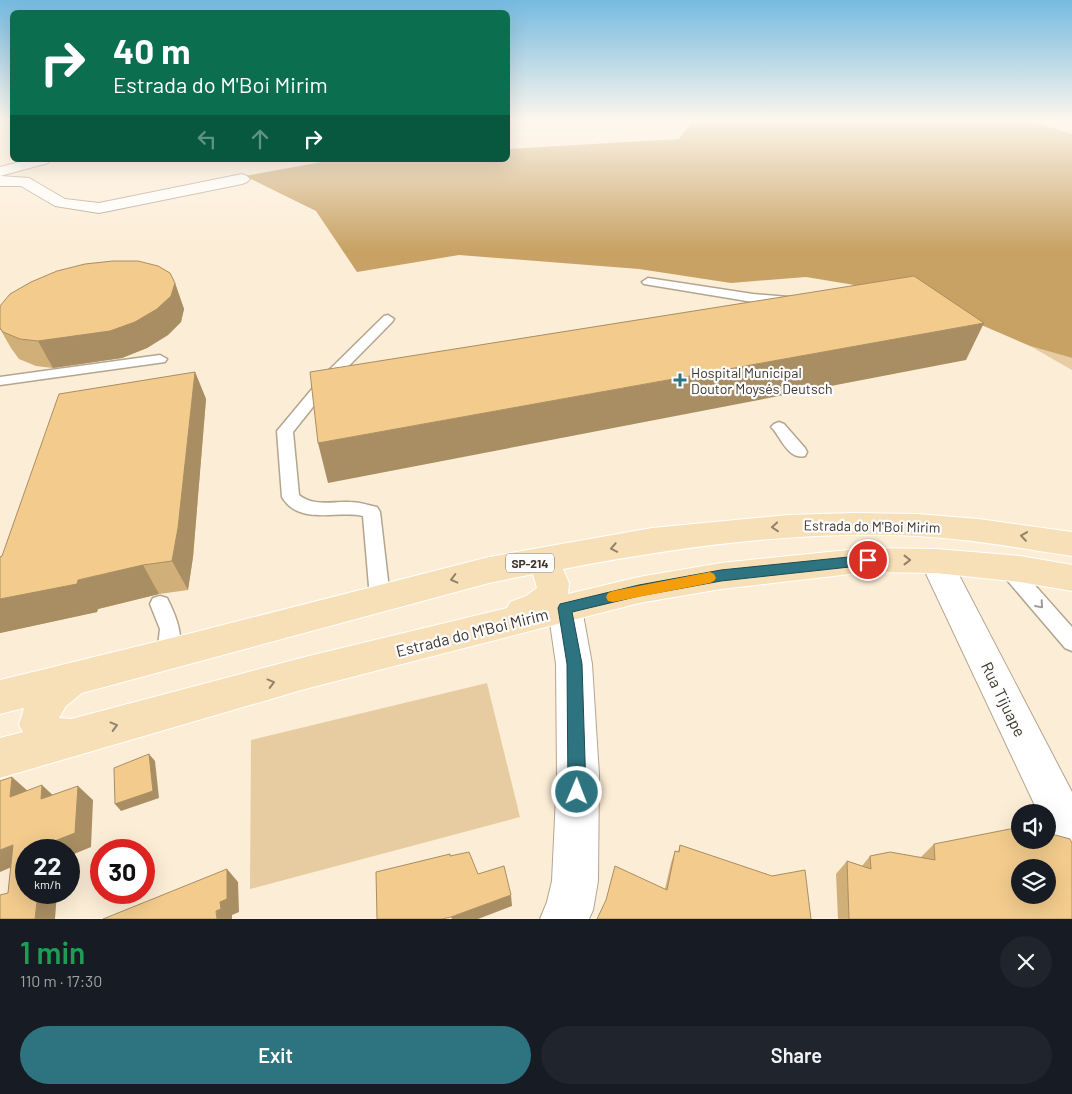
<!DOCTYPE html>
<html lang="en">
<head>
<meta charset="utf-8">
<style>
  :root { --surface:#171b24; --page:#20242c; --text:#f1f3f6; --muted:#9ea1a6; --accent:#2d7480 }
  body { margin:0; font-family:Barlow,sans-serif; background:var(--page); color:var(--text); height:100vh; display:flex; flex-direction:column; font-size:19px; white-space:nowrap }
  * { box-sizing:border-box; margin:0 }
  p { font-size:16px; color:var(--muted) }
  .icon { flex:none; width:28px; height:28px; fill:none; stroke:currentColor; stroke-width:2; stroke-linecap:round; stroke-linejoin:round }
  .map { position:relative; height:919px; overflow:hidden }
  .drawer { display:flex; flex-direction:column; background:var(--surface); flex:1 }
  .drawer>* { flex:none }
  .guide { position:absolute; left:10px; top:10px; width:500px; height:152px; border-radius:8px; box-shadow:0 5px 20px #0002; background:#0b6e4f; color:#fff; overflow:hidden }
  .buttons { position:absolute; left:1011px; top:804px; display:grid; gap:10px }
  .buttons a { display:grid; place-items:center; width:45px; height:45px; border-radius:50%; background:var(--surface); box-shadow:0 5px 20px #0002; font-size:25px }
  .speed { position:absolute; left:15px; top:839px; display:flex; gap:10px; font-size:25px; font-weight:700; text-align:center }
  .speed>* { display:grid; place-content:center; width:65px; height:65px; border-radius:50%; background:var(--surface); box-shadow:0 5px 20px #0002; line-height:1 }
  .speed small { font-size:12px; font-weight:400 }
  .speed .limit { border:8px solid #d22; background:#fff; color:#111 }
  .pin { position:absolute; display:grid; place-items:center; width:42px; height:42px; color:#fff; margin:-21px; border:2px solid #fff; border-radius:50%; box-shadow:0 1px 5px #0007 }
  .me { position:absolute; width:55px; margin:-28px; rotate:1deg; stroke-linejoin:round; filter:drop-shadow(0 0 4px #0008) }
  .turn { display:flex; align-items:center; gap:18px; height:105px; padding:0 20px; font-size:22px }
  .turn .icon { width:65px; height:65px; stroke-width:2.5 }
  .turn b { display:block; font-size:35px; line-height:42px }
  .lanes { display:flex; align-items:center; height:48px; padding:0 20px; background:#0003; justify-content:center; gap:25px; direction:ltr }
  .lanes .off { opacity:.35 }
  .round { display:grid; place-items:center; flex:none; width:52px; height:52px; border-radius:26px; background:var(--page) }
  .head { display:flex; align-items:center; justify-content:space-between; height:85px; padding:0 20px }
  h1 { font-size:30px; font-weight:600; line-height:38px; color:#1e9e55 }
  .cta { display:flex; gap:10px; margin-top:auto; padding:10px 20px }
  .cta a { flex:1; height:58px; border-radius:30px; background:var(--accent); color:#fff; font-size:20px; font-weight:600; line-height:58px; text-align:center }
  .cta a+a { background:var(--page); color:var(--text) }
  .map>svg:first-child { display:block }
</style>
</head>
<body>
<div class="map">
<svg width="1072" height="919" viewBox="0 0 1072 919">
  <rect width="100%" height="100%" fill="#fcedd6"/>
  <g fill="#e7cca2">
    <polygon points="1030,346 1072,358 1072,370"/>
    <polygon points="487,683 520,817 250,889 251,740"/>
  </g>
  <polygon fill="#c8a265" points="693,121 1029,121 1072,134 1072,358 1030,346 909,294 806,277 731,283 639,269 459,255 357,272 316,211 245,176 333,160 508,160 508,149 679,139"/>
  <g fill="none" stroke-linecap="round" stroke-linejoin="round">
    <defs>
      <g id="lane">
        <polygon points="648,278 753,294 789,297 795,301 789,305 753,302 644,284 642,282"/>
        <path d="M388,315L394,319L392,322L332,383L293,432L299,495C314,507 332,501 350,502C359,502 368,505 377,507L380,512L390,598L387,604L380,606L373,604L370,598L363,516C337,510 299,526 282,497L277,431L322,377L384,316Z"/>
        <polygon points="160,355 167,359 165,362 0,385 0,377"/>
        <path d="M779,422L784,424L805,448L807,452L805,456C790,460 782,441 774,430L771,427L774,424Z"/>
        <polygon points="1008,561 1015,563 1072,627 1072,651 1065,648 1001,573 998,568 1001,563"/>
        <path d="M160,596L167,598C177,618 186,640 176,662L168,664L160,662L157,655L160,629L150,604L153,598Z"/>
      </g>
      <g id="street">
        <polygon points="27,160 50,160 48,163 0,176 29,178 65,199 99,203 242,174 247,176 250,179 247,182 242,184 99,213 55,206 21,186 0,186 0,167"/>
        <polygon points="936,549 947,552 1072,792 1072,859 1056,853 1048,833 1048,812 1038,812 920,561 925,552"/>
        <polygon points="565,595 577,599 582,609 592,664 599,775 598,881 593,910 589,919 540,919 547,902 552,881 557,775 556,664 548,609 553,599"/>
      </g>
      <path id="primary" d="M854,513L917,514L979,519L1072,532V556C1021,548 970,539 918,536C799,530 679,547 563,569L569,583L568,594L639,577L721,563L868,548L936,549L1020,556L1072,565V591L1020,582L936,573L868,572L721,589L639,603L305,689L0,778V738L23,732L19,725L24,708L0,714V680L192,633L489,557L652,528L788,515ZM533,574L537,588L526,596L510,602L507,608L305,657L71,719L59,718L66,706L82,693L489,583Z"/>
    </defs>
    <use href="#lane" stroke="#b4a58f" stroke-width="3"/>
    <use href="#street" stroke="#b4a58f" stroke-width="2"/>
    <use href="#primary" stroke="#fff" stroke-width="2"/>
    <use href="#lane" fill="#fff" fill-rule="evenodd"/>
    <use href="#street" fill="#fff" fill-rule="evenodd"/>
    <use href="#primary" fill="#f7dfb7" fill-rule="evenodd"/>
  </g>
  <g fill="#d0af79">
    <polygon points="175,283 184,309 181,322 168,335 147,348 122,358 53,368 36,366 19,359 11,348 0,329 0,306"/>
    <polygon points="195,372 206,399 193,557 188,590 159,594 98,609 97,612 0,633 0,557"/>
    <polygon points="934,844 1072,919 838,919 836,874 847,861 862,866 870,856 921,857"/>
    <polygon points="680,845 811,919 665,889 671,863 675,851 678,852"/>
  </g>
  <g fill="#a98e63">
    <polygon points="175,283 184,309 181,322 168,335 147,348 122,358 53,368 38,341"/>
    <polygon points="984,323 966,360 328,483 318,443"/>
    <polygon points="195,372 206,399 193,557 188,590 172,561"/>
    <polygon points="143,565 159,594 98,609 97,612 0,633 0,599"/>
    <polygon points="149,754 155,761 159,798 121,811 115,804"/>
    <polygon points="12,777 29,792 10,797"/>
    <polygon points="42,785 58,800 41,799"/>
    <polygon points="78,786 93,800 91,847 69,856 69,850 42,850 42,846"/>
    <polygon points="13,845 26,861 0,872 0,850"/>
    <polygon points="227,869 238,882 239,912 232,915 232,919 217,919 216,911 220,902"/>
    <polygon points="38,892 57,892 55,919 35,919"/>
    <polygon points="511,895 512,906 478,919 452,919 451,917"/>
  </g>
  <g fill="#f2cb8d" stroke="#a98e63" fill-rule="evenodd">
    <polygon points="113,261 138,261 158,266 170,273 175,283 171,296 157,309 135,322 110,331 38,341 20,339 3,332 0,328 0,306 10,294 31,282 57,271 85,264"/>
    <polygon points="914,276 984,323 318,443 310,372"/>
    <polygon points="195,372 178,528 172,561 143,565 78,580 77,584 0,599 0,557 2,556 59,394"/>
    <polygon points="149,754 153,791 115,804 114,768"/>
    <polygon points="12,777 10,797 42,785 41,799 78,786 75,833 42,846 42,850 26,850 26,892 38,892 35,919 0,919 0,895 8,893 13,845 0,850 0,781"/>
    <path d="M1020,827V840H1048V833L1070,839L1072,843V919H849L847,861L871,869L870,856L890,852L935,860L934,844ZM1020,868H1048V895H1020Z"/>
    <polygon points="680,845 772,876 805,870 811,919 597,919 606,900 615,866 667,890 675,851 679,852"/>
    <polygon points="469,852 478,874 504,866 511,895 451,917 442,919 377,919 376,872 450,854 450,856"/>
    <polygon points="227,869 227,899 220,902 221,909 216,911 217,919 103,919"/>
  </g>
  <defs><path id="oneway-chevron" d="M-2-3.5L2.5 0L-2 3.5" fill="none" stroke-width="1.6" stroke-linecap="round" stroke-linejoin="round" transform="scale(1.25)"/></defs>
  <g stroke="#90826b">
    <use href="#oneway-chevron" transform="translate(775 527) rotate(175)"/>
    <use href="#oneway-chevron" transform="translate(1024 536) rotate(-172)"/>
    <use href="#oneway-chevron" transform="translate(614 548) rotate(169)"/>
    <use href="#oneway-chevron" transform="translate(907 560)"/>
    <use href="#oneway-chevron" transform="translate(454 579) rotate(166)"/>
    <use href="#oneway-chevron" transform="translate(271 683) rotate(-15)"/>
    <use href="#oneway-chevron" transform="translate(114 726) rotate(-15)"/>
  </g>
  <use stroke="#9e9a96" href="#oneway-chevron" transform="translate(1040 605) rotate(49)"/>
  <linearGradient id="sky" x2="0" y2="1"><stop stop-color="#75bae0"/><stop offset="0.48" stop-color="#fef7ed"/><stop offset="1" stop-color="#fef7ed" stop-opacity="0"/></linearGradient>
  <rect width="1072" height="250" fill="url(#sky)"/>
  <polygon fill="#2d7480" stroke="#1d4b53" points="868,555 873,557 875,560 873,564 868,565 721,581 639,596 572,612 582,664 586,792 583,799 577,801 571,799 568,792 567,664 558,608 560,604 639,585 721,570"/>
  <polygon fill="#f59e0b" points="710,572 714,574 716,578 714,581 710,583 613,602 608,601 606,597 608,593 613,591"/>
  <path fill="#2d7480" stroke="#fcfcfc" stroke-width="2" d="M677.5 372.5h5v5h5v5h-5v5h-5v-5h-5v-5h5z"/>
  <g text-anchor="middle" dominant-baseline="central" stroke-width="4.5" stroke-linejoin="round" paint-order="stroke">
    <rect fill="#fcfcfc" stroke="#76716b" stroke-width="1" x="506" y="553.5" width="48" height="19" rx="4"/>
    <g font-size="12" font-weight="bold" fill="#3c362d">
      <text x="530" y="563">SP-214</text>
    </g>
    <g font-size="14" fill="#3c362d" stroke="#fcfcfc" text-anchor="start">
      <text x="691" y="372">Hospital Municipal<tspan x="691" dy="16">Doutor Moysés Deutsch</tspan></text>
    </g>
    <g font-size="14" fill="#3c362d" stroke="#fcfcfc">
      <text transform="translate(872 526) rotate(1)">Estrada do M'Boi Mirim</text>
    </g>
    <g font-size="16" fill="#3c362d" stroke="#fcfcfc">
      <text transform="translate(472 632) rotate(-14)">Estrada do M'Boi Mirim</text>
      <text transform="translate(1004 699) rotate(64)">Rua Tijuape</text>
    </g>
  </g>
</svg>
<div class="buttons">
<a><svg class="icon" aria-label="sound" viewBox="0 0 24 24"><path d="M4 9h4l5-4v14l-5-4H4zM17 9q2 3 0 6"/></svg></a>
<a><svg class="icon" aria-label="layers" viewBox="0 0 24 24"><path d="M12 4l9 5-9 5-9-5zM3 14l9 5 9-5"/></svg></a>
</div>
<div class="speed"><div>22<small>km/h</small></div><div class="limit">30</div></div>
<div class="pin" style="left:868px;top:560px;background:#d93025"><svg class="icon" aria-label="arrive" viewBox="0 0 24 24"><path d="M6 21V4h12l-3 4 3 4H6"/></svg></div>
<svg class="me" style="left:577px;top:792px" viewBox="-20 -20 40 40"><circle r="17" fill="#2d7480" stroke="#fff" stroke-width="3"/><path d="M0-11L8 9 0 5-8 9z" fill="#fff"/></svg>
<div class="guide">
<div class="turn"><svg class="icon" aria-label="right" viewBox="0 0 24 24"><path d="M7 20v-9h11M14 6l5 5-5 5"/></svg><div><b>40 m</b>Estrada do M'Boi Mirim</div></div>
<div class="lanes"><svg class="icon off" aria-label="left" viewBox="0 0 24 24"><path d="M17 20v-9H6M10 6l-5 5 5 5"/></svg><svg class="icon off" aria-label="ahead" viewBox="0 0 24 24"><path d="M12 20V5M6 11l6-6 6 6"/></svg><svg class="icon" aria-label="right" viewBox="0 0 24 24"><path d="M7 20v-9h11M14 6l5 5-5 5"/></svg></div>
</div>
</div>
<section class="drawer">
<div class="head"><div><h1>1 min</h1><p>110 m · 17:30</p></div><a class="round"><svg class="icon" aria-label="close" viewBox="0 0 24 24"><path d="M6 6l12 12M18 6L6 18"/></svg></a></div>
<div class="cta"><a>Exit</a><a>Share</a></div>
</section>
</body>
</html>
